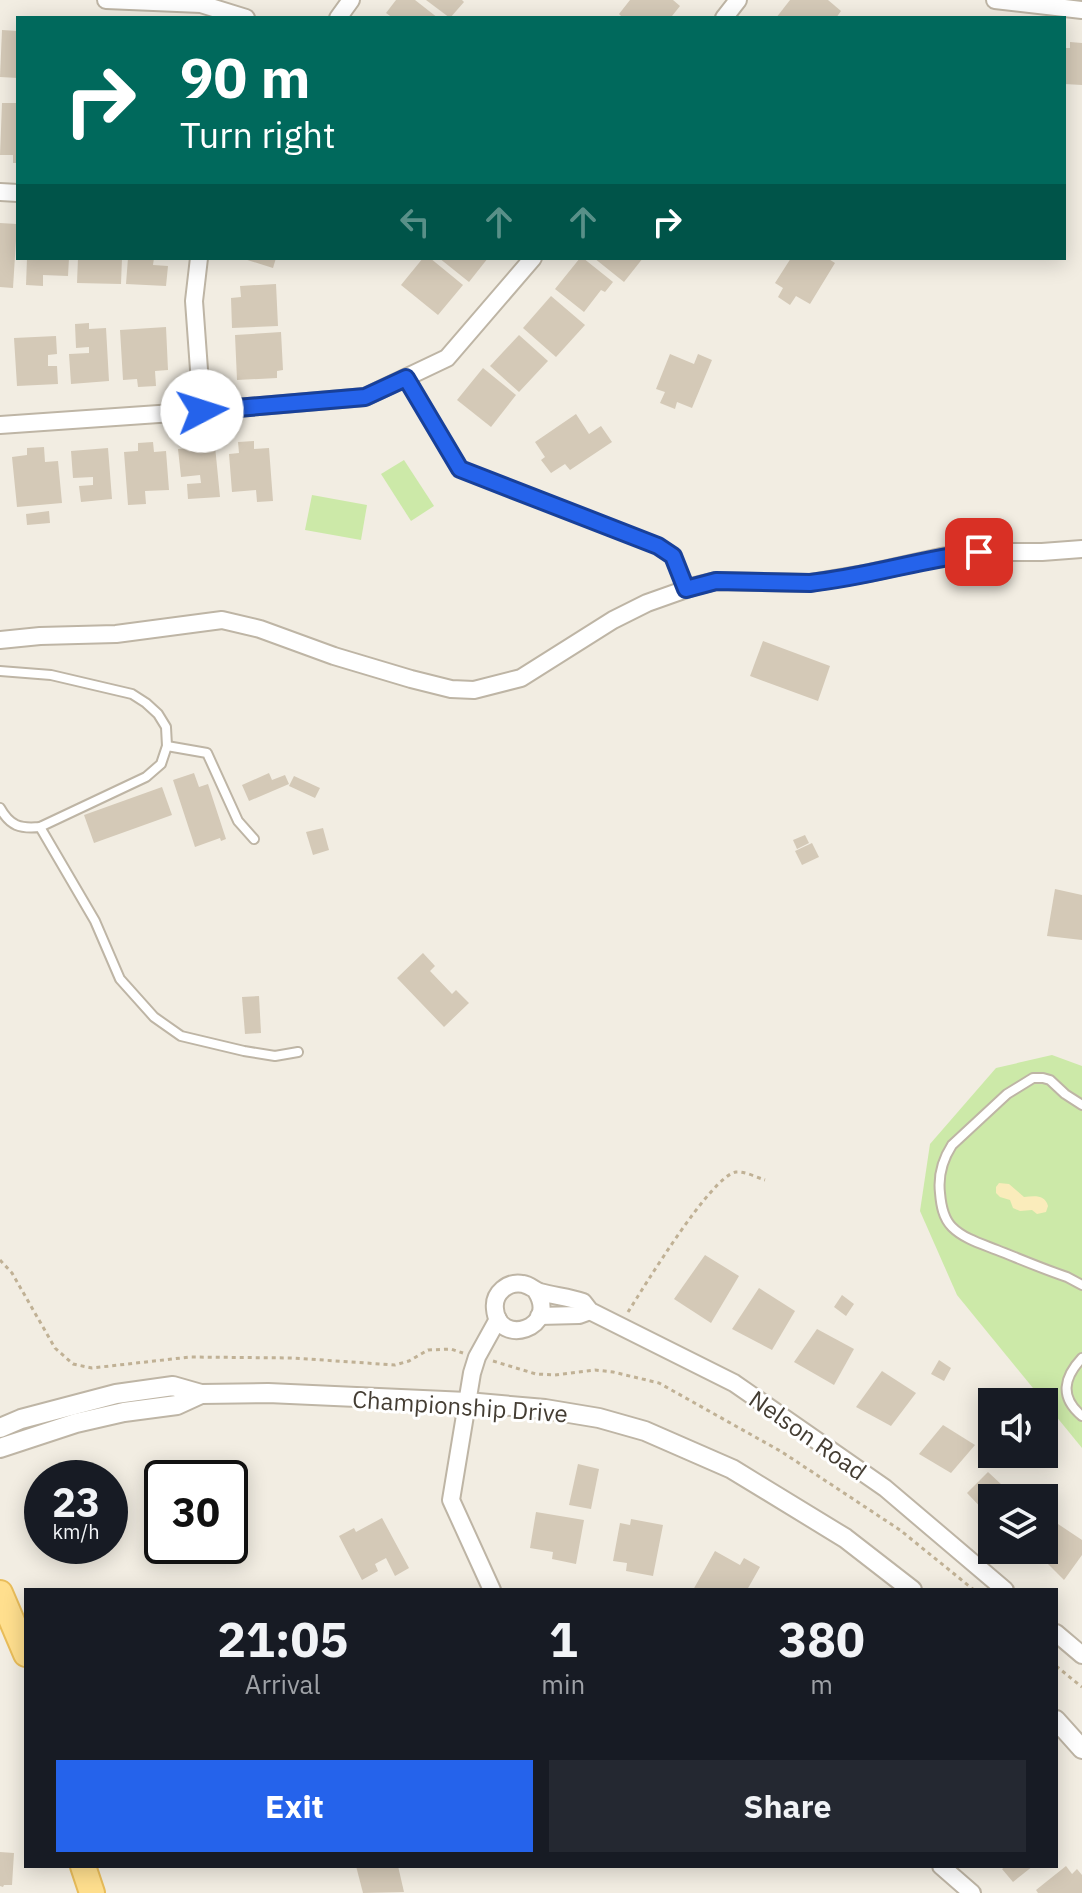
<!DOCTYPE html>
<html lang="en">
<head>
<meta charset="utf-8">
<style>
  :root { --surface:#171b24; --page:#242831; --text:#f1f3f6; --muted:#9ea1a6; --accent:#2563eb }
  body { margin:0; font-family:"IBM Plex Sans",sans-serif; background:var(--page); color:var(--text); height:100vh; display:flex; flex-direction:column; font-size:30px; white-space:nowrap }
  * { box-sizing:border-box; margin:0 }
  p { font-size:26px; color:var(--muted) }
  .icon { flex:none; width:44px; height:44px; fill:none; stroke:currentColor; stroke-width:2; stroke-linecap:round; stroke-linejoin:round }
  .map { position:relative; flex:1; overflow:hidden }
  .panel { position:absolute; left:24px; top:1588px; width:1034px; height:280px; display:flex; flex-direction:column; background:var(--surface); border-radius:0px; box-shadow:0 4px 20px #0003 }
  .panel>* { flex:none }
  .guide { position:absolute; left:16px; top:16px; width:1050px; height:244px; border-radius:0px; box-shadow:0 4px 20px #0003; background:#00695c; color:#fff; overflow:hidden }
  .controls { position:absolute; left:978px; top:1388px; display:grid; gap:16px }
  .controls a { display:grid; place-items:center; width:80px; height:80px; border-radius:0px; background:var(--surface); box-shadow:0 4px 20px #0003; font-size:40px }
  .speed { position:absolute; left:24px; top:1460px; display:flex; gap:16px; font-size:40px; font-weight:700; text-align:center }
  .speed>* { display:grid; place-content:center; width:104px; height:104px; border-radius:50%; background:var(--surface); box-shadow:0 4px 20px #0003; line-height:1 }
  .speed small { font-size:20px; font-weight:400 }
  .speed .limit { border:4px solid #111; border-radius:12px; background:#fff; color:#111 }
  .pin { position:absolute; display:grid; place-items:center; width:68px; height:68px; color:#fff; margin:-34px; border-radius:16px; box-shadow:0 4px 12px #0006 }
  .me { position:absolute; width:88px; margin:-44px; rotate:85deg; stroke-linejoin:round; filter:drop-shadow(0 0 6px #0008) }
  .turn { display:flex; align-items:center; gap:28px; height:168px; padding:0 32px; font-size:36px }
  .turn .icon { width:104px; height:104px; stroke-width:2.5 }
  .turn b { display:block; font-size:56px; line-height:68px }
  .lanes { display:flex; align-items:center; height:76px; padding:0 32px; background:#0003; justify-content:center; gap:40px; direction:ltr }
  .lanes .off { opacity:.35 }
  .eta { display:flex; justify-content:space-evenly; align-items:center; height:136px; text-align:center }
  .eta b { font-size:48px; font-weight:700; line-height:56px }
  .cta { display:flex; gap:16px; margin-top:auto; padding:16px 32px }
  .cta a { flex:1; height:92px; border-radius:0px; background:var(--accent); color:#fff; font-size:32px; font-weight:700; line-height:92px; text-align:center }
  .cta a+a { background:var(--page); color:var(--text) }
  .map>svg:first-child { display:block }
</style>
</head>
<body>
<div class="map">
<svg width="1082" height="1893" viewBox="0 0 1082 1893">
  <rect width="100%" height="100%" fill="#f2ede2"/>
  <g fill="#cce9a8">
    <polygon points="404,460 434,506 411,521 381,474"/>
    <polygon points="312,495 367,505 361,540 305,530"/>
    <polygon points="1052,1055 1082,1066 1082,1448 957,1295 920,1211 930,1144 996,1068"/>
  </g>
  <path fill="#faecbb" d="M999,1183L1009,1184L1024,1197C1034,1196 1045,1194 1048,1206L1046,1212L1037,1214L1032,1210L1020,1211L1013,1208L1010,1200L1000,1197L996,1193V1187Z"/>
  <g fill="#d4c9b7">
    <polygon points="396,0 415,0 438,18 393,18 386,13"/>
    <polygon points="426,0 462,0 464,2 450,18"/>
    <polygon points="630,0 673,0 680,6 672,16 674,18 623,18 619,14"/>
    <polygon points="790,0 828,0 841,11 836,18 776,18"/>
    <polygon points="2,30 18,31 18,78 0,77"/>
    <polygon points="1070,42 1082,43 1082,85 1064,84 1064,48 1070,48"/>
    <polygon points="2,103 18,103 18,163 13,163 13,155 0,155"/>
    <polygon points="0,223 17,224 13,288 0,287"/>
    <polygon points="27,258 69,258 68,276 43,275 43,286 26,285"/>
    <polygon points="78,258 122,258 121,284 77,283"/>
    <polygon points="128,258 154,258 153,265 168,266 166,286 126,284"/>
    <polygon points="241,258 276,258 273,268"/>
    <polygon points="423,258 430,258 463,285 438,315 401,285"/>
    <polygon points="439,258 488,258 469,282"/>
    <polygon points="580,258 583,258 613,282 605,292 601,290 584,312 555,289"/>
    <polygon points="594,258 643,258 624,282"/>
    <polygon points="791,258 827,258 835,263 810,304 796,296 790,305 778,297 783,288 775,283"/>
    <polygon points="276,284 278,326 232,328 231,298 241,297 240,286"/>
    <polygon points="551,296 585,325 556,357 523,328"/>
    <polygon points="89,323 89,329 106,328 109,381 71,384 69,354 89,353 89,347 76,348 75,324"/>
    <polygon points="166,327 168,370 155,371 156,386 138,387 137,379 123,380 120,330"/>
    <polygon points="281,332 283,370 277,371 277,378 237,380 235,335"/>
    <polygon points="519,335 548,361 519,392 490,366"/>
    <polygon points="56,336 57,354 48,355 48,366 57,366 58,384 17,386 14,338"/>
    <polygon points="670,354 694,364 698,354 712,360 692,408 677,402 675,409 660,403 665,392 656,389"/>
    <polygon points="483,368 516,395 491,427 457,400"/>
    <polygon points="576,414 589,434 601,426 612,442 570,470 565,464 551,473 541,460 545,457 535,442"/>
    <polygon points="254,441 254,449 269,448 273,501 257,502 256,490 232,492 229,454 239,453 238,442"/>
    <polygon points="153,442 154,452 166,451 169,490 145,491 146,504 128,505 124,452 138,451 138,443"/>
    <polygon points="215,446 220,497 188,499 187,484 201,483 200,475 181,477 178,449"/>
    <polygon points="44,447 45,462 58,461 62,503 17,507 12,457 27,455 27,448"/>
    <polygon points="108,448 112,499 81,502 79,486 93,485 93,477 73,478 71,451"/>
    <polygon points="49,511 50,523 27,525 26,514"/>
    <polygon points="763,641 830,666 818,701 750,676"/>
    <polygon points="194,773 199,787 208,784 226,839 221,841 220,838 195,847 173,780"/>
    <polygon points="269,773 272,780 285,775 289,784 249,801 242,785"/>
    <polygon points="294,776 320,788 315,798 289,786"/>
    <polygon points="162,787 172,815 94,843 84,815"/>
    <polygon points="323,828 329,850 313,855 306,832"/>
    <polygon points="805,835 809,843 797,849 793,840"/>
    <polygon points="812,843 819,857 802,865 795,851"/>
    <polygon points="1055,889 1082,895 1082,940 1047,936"/>
    <polygon points="423,953 435,966 430,971 452,994 456,990 469,1003 444,1027 397,978"/>
    <polygon points="259,996 261,1033 245,1034 242,997"/>
    <polygon points="705,1255 739,1276 711,1323 674,1299"/>
    <polygon points="759,1288 795,1311 772,1350 732,1329"/>
    <polygon points="842,1295 854,1304 846,1316 834,1307"/>
    <polygon points="817,1329 854,1349 834,1385 794,1362"/>
    <polygon points="939,1360 951,1368 944,1381 931,1374"/>
    <polygon points="882,1371 916,1393 891,1426 856,1407"/>
    <polygon points="943,1425 975,1445 951,1473 919,1454"/>
    <polygon points="578,1464 599,1469 591,1509 569,1505"/>
    <polygon points="988,1472 1016,1498 992,1498 992,1519 967,1493"/>
    <polygon points="536,1512 584,1520 576,1564 552,1559 553,1552 530,1548"/>
    <polygon points="1046,1516 1082,1540 1082,1555 1064,1580 1034,1550 1044,1550 1044,1518"/>
    <polygon points="382,1518 409,1568 395,1576 386,1558 375,1564 378,1571 362,1580 339,1536 354,1528 356,1532"/>
    <polygon points="631,1519 663,1525 653,1576 626,1571 627,1563 613,1561 620,1523 630,1525"/>
    <polygon points="715,1551 740,1565 744,1558 760,1567 747,1590 693,1590"/>
    <polygon points="0,1852 14,1853 12,1885 4,1885 3,1887 0,1886"/>
    <polygon points="356,1866 398,1866 404,1892 363,1893"/>
    <polygon points="1006,1866 1033,1866 1013,1882 1002,1869"/>
    <polygon points="1066,1866 1072,1874 1077,1869 1082,1875 1082,1893 1038,1893 1036,1890"/>
  </g>
  <g fill="none" stroke-linecap="round" stroke-linejoin="round">
    <defs>
      <g id="service">
        <polyline points="406,378 460,469 658,546 673,556 686,589"/>
        <path d="M0,671L51,675L132,694L146,703L158,714L166,727L167,746L161,764L146,777L40,827C20,829 10,826 0,808"/>
        <polyline points="167,746 207,753 238,821 254,839"/>
        <polyline points="40,827 95,921 120,979 154,1017 181,1036 244,1051 275,1056 298,1052"/>
        <path d="M1082,1105L1065,1094L1050,1080L1043,1078H1033L1007,1094L952,1145C943,1159 938,1176 940,1193C941,1205 943,1218 952,1227C964,1239 982,1244 997,1250C1020,1259 1043,1269 1067,1277L1082,1285"/>
        <path d="M1082,1358C1064,1377 1059,1397 1082,1416"/>
      </g>
      <g id="minor">
        <polyline points="106,0 201,4 246,18"/>
        <polyline points="995,0 1082,10"/>
        <polyline points="338,18 351,0"/>
        <polyline points="724,18 738,0"/>
        <polyline points="0,192 18,193"/>
        <polyline points="199,258 194,301 202,411"/>
        <polyline points="0,425 202,411 365,397 447,358 533,258"/>
        <polyline points="0,640 40,636 116,634 222,620 260,629 334,656 411,679 451,689 474,690 521,678 613,620 647,603 695,586 716,581 810,583 869,573 941,557 979,552 1042,552 1082,549"/>
        <path d="M536,1291C560,1329 498,1347 495,1309C493,1293 508,1281 523,1284C530,1285 534,1290 540,1292C554,1296 569,1297 583,1302L590,1311L734,1383L885,1488L1005,1590"/>
        <polyline points="539,1316 579,1315 590,1311"/>
        <polyline points="492,1590 451,1500 472,1373 477,1357 498,1319"/>
        <polyline points="1056,1633 1082,1655"/>
        <polyline points="941,1866 972,1893"/>
      </g>
      <g id="tertiary">
        <polyline points="0,1428 21,1419 116,1394 173,1386 201,1394 268,1393 467,1402 545,1409 599,1418 645,1431 732,1469 845,1538 912,1590"/>
        <polyline points="0,1448 76,1423 124,1412 177,1405 201,1394"/>
        <polyline points="1056,1720 1082,1749"/>
      </g>
      <g id="primary">
        <polyline points="0,1593 26,1654"/>
        <polyline points="83,1866 92,1893"/>
      </g>
    </defs>
    <use href="#service" stroke="#beb5a5" stroke-width="12"/>
    <use href="#minor" stroke="#beb5a5" stroke-width="20"/>
    <use href="#tertiary" stroke="#beb5a5" stroke-width="22"/>
    <use href="#primary" stroke="#e9bd5a" stroke-width="28"/>
    <g stroke="#c0b195" stroke-width="3" stroke-dasharray="4 4" stroke-linecap="butt">
      <polyline points="0,1260 12,1273 55,1348 73,1364 92,1368 190,1357 293,1358 395,1365 409,1361 428,1350 451,1349 463,1353"/>
      <path d="M628,1312C644,1287 711,1176 736,1172C744,1171 756,1177 765,1180"/>
      <polyline points="493,1361 536,1374 555,1375 595,1370 613,1372 659,1383 782,1452 900,1530 974,1590"/>
      <polyline points="1056,1666 1082,1687"/>
    </g>
    <use href="#service" stroke="#fff" stroke-width="8"/>
    <use href="#minor" stroke="#fff" stroke-width="16"/>
    <use href="#tertiary" stroke="#fff" stroke-width="18"/>
    <use href="#primary" stroke="#ffdf8e" stroke-width="24"/>
  </g>
  <g fill="none" stroke-linecap="round" stroke-linejoin="round">
    <defs>
      <path id="route" d="M202,411L365,397L406,378L460,469L658,546L673,556L686,589L716,581L810,583C867,577 922,559 979,552"/>
    </defs>
    <use href="#route" stroke="#184099" stroke-width="20"/>
    <use href="#route" stroke="#2563eb" stroke-width="14"/>
  </g>
  <g text-anchor="middle" dominant-baseline="central" stroke-width="6" stroke-linejoin="round" paint-order="stroke">
    <g font-size="24" fill="#443d33" stroke="#fff">
      <text transform="translate(460 1406) rotate(4)">Championship Drive</text>
      <text transform="translate(808 1435) rotate(35)">Nelson Road</text>
    </g>
  </g>
</svg>
<div class="controls">
<a><svg class="icon" aria-label="sound" viewBox="0 0 24 24"><path d="M4 9h4l5-4v14l-5-4H4zM17 9q2 3 0 6"/></svg></a>
<a><svg class="icon" aria-label="layers" viewBox="0 0 24 24"><path d="M12 4l9 5-9 5-9-5zM3 14l9 5 9-5"/></svg></a>
</div>
<div class="speed"><div>23<small>km/h</small></div><div class="limit">30</div></div>
<div class="pin" style="left:979px;top:552px;background:#d93025"><svg class="icon" aria-label="arrive" viewBox="0 0 24 24"><path d="M6 21V4h12l-3 4 3 4H6"/></svg></div>
<svg class="me" style="left:202px;top:411px" viewBox="-20 -20 40 40"><circle r="19" fill="#fff"/><path d="M0-13L10 11 0 6-10 11z" fill="#2563eb"/></svg>
<div class="guide">
<div class="turn"><svg class="icon" aria-label="right" viewBox="0 0 24 24"><path d="M7 20v-9h11M14 6l5 5-5 5"/></svg><div><b>90 m</b>Turn right</div></div>
<div class="lanes"><svg class="icon off" aria-label="left" viewBox="0 0 24 24"><path d="M17 20v-9H6M10 6l-5 5 5 5"/></svg><svg class="icon off" aria-label="ahead" viewBox="0 0 24 24"><path d="M12 20V5M6 11l6-6 6 6"/></svg><svg class="icon off" aria-label="ahead" viewBox="0 0 24 24"><path d="M12 20V5M6 11l6-6 6 6"/></svg><svg class="icon" aria-label="right" viewBox="0 0 24 24"><path d="M7 20v-9h11M14 6l5 5-5 5"/></svg></div>
</div>
<section class="panel">
<div class="eta">
<div><b>21:05</b><p>Arrival</p></div>
<div><b>1</b><p>min</p></div>
<div><b>380</b><p>m</p></div>
</div>
<div class="cta"><a>Exit</a><a>Share</a></div>
</section>
</div>
</body>
</html>
